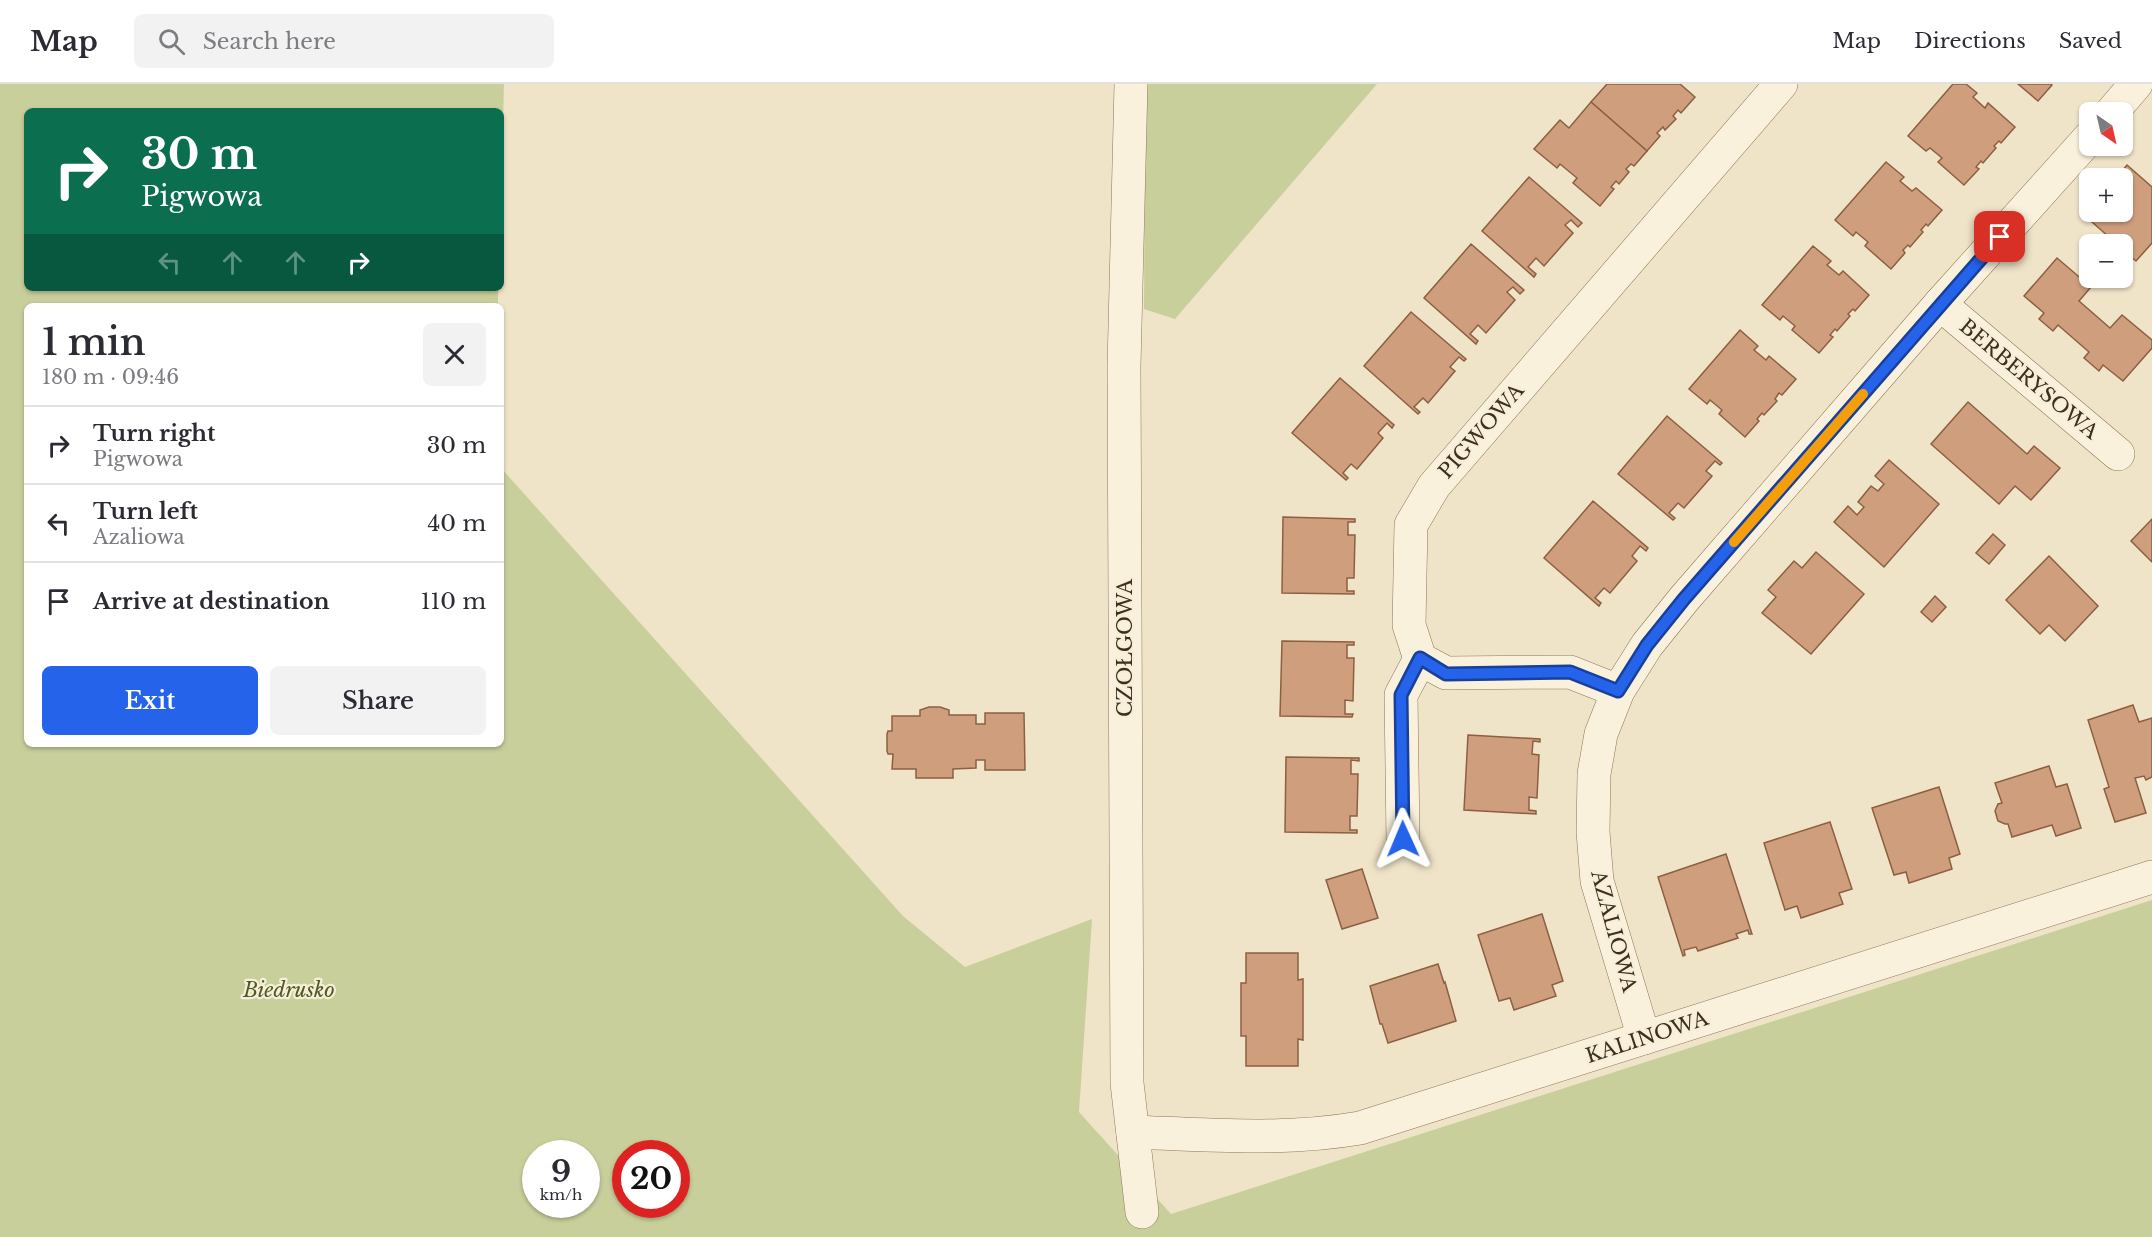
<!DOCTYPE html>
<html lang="en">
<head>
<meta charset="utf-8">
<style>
  :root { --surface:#fff; --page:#f2f2f3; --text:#2b2b33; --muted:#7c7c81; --line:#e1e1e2; --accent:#2563eb }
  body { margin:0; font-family:"Libre Baskerville",serif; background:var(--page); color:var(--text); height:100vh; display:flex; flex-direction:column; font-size:22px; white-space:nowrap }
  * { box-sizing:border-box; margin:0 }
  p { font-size:20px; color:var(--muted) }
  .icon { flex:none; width:33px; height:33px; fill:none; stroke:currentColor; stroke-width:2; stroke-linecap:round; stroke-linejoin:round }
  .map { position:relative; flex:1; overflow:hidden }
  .drawer { position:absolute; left:24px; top:219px; width:480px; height:444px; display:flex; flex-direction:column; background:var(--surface); border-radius:9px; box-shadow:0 2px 4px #0004 }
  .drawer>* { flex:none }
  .hud { position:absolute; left:24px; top:24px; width:480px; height:183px; border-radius:9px; box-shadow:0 2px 4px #0004; background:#0b6e4f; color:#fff; overflow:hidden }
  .needle { width:39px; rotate:146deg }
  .fabs { position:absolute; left:2079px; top:18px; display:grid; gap:12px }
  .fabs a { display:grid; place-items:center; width:54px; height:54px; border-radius:9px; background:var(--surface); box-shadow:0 2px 4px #0004; font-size:30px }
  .speed { position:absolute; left:522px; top:1056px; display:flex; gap:12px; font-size:30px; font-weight:700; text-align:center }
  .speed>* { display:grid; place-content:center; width:78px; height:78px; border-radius:50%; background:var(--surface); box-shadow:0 2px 4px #0004; line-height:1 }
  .speed small { font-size:15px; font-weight:400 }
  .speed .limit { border:9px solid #d22; background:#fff; color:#111 }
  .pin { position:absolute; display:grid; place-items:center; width:51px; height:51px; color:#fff; margin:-26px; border-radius:12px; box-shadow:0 3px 9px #0006 }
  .me { position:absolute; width:66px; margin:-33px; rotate:359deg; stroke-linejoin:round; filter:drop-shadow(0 0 4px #0008) }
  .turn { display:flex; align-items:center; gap:21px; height:126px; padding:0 18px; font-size:27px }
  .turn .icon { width:78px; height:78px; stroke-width:2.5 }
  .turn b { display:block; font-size:42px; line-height:51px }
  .lanes { display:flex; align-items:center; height:57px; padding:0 18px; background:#0003; justify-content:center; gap:30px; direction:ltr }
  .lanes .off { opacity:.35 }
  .round { display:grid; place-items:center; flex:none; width:63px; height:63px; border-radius:9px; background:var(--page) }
  .summary { display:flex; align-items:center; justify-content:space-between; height:102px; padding:0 18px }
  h1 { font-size:36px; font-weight:600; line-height:45px }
  .primary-button { display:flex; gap:12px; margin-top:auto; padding:12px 18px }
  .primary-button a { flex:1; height:69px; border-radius:9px; background:var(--accent); color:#fff; font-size:24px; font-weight:600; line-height:69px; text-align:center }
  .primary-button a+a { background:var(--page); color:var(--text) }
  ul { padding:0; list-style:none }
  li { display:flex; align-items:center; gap:18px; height:78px; padding:0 18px; border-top:2px solid var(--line) }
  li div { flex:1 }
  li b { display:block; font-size:22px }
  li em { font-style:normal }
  header { display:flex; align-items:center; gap:36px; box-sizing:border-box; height:84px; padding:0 30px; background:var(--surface); border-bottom:2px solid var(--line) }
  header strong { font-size:28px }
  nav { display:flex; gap:33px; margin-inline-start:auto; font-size:21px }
  .search { width:420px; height:54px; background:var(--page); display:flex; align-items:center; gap:15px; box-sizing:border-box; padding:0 21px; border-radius:9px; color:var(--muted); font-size:22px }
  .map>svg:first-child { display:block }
</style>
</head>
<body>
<header>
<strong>Map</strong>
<div class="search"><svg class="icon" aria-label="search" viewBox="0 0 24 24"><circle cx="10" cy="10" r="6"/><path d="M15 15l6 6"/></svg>Search here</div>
<nav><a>Map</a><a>Directions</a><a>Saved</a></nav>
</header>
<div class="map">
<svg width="2152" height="1153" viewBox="0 0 2152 1153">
  <rect width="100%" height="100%" fill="#f0e4c8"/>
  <g fill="#c9cf9b" fill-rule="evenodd">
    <path d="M0,0H504L501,113V27H27V204H498V222H27V660H501V384L903,832L965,883L1092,835L1079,1028L1171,1130L2152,816V1153H0ZM536,1070H586V1120H536ZM626,1070H676V1120H626Z"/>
    <polygon points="1145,0 1377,0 1175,235 1144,225"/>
  </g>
  <g fill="#cf9f7d" stroke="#8d5f41" stroke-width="1.5">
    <polygon points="1607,0 1680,0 1695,13 1681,29 1678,26 1673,32 1676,35 1665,46 1663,43 1657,49 1660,52 1647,67 1591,18"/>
    <polygon points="1953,0 1966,0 1977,9 1973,13 1985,24 1988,19 2015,43 2001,59 1999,57 1994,62 1996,64 1983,79 1981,77 1976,83 1979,85 1964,101 1938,78 1942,74 1930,64 1926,67 1908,52"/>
    <polygon points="2018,0 2051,0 2052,1 2038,17"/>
    <polygon points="1591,18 1647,67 1634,82 1631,80 1626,85 1629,88 1619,100 1616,97 1611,103 1614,105 1600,122 1573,99 1577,94 1560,80 1557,84 1534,65 1560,36 1569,44"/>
    <polygon points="1886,78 1904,93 1900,97 1912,107 1916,104 1942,126 1928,142 1926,140 1921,146 1923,148 1910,163 1908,161 1903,166 1905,169 1891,185 1865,162 1868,158 1856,148 1853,152 1835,136"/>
    <polygon points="2127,81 2152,103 2152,159 2136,177 2122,165 2122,160 2117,160 2084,131 2090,124 2090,128 2122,128 2122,94 2116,94"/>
    <polygon points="1529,93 1582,139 1578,143 1571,136 1565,141 1573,149 1544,182 1536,174 1528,183 1536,190 1534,193 1482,147"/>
    <polygon points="1471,160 1524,206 1520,210 1513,203 1507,208 1515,216 1486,249 1478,241 1470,250 1478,257 1476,260 1424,214"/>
    <polygon points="1813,162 1831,177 1827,181 1839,191 1843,187 1869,211 1855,227 1853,225 1848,230 1850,232 1837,247 1835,245 1830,251 1833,253 1819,269 1792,246 1795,242 1783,232 1780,236 1762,221"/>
    <polygon points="2057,174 2091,203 2079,217 2110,244 2122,231 2152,256 2152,264 2123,297 2103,281 2099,287 2084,274 2089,268 2058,241 2053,247 2039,235 2044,229 2024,212"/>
    <polygon points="1411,228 1466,275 1464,277 1459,273 1450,283 1455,287 1428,319 1423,314 1414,323 1420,328 1418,330 1364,282"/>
    <polygon points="1740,246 1758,262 1754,266 1766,276 1769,272 1796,295 1782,311 1779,309 1775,315 1777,317 1764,331 1762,329 1757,335 1759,337 1745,353 1719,330 1722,326 1710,316 1707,320 1689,305"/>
    <polygon points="1340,294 1394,341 1392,344 1387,339 1378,349 1383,354 1357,385 1351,380 1343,389 1348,394 1346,396 1292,349"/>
    <polygon points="1968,318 2027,370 2034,362 2060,384 2031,416 2015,402 1999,420 1931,360"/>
    <polygon points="1667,332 1722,379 1720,381 1715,377 1706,387 1712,392 1684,424 1678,419 1669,429 1675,434 1673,436 1618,390"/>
    <polygon points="1889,376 1939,420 1884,483 1834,438 1848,422 1857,431 1864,423 1858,418 1871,402 1878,407 1884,400 1875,392"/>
    <polygon points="1593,417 1648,464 1646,467 1640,462 1632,472 1637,477 1610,509 1604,504 1595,514 1601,519 1599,522 1544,474"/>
    <polygon points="1283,433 1355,435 1355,438 1348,438 1348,451 1355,451 1354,494 1347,494 1347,507 1354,507 1354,510 1282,509"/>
    <polygon points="2152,435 2152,478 2131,457"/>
    <polygon points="1993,450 2005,461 1989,480 1976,469"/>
    <polygon points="1816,468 1864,510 1811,570 1762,529 1776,513 1768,506 1794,477 1802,484"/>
    <polygon points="2049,472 2098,522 2065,557 2049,541 2040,550 2006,516"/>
    <polygon points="1935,512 1946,523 1932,538 1921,528"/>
    <polygon points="1282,557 1354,558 1354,561 1347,561 1347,574 1354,574 1353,617 1345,616 1345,630 1353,630 1352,633 1280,632"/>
    <polygon points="2133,621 2139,638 2152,634 2152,693 2146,696 2144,692 2135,694 2146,729 2115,738 2104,705 2109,703 2088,636"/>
    <polygon points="929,623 940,623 949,626 949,631 976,631 976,640 985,640 985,629 1024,629 1025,686 985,686 985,676 976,676 976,684 953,685 953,694 916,694 916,685 892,685 893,670 888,670 887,667 887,650 888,647 892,647 892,632 920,632 920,626"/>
    <polygon points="1468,651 1540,655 1540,658 1533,657 1532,670 1539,671 1537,714 1529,713 1529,726 1536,727 1536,730 1464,726"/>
    <polygon points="1286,673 1359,674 1359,677 1351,676 1351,690 1358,690 1357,732 1350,732 1350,746 1357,746 1357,749 1285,748"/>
    <polygon points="2049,682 2056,703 2067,700 2081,744 2056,752 2052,741 2012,753 2008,740 2005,740 1998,737 1995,727 1998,720 2002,719 1995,699"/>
    <polygon points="1939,703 1960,770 1949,774 1952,785 1909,799 1906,788 1894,791 1872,724"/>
    <polygon points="1830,738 1852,805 1839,809 1843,820 1801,834 1797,822 1785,826 1764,759"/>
    <polygon points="1726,770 1752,850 1749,850 1748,846 1736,850 1738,854 1698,867 1696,863 1684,866 1685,871 1683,872 1658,793"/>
    <polygon points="1362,785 1378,834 1342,845 1326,796"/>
    <polygon points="1542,830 1563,897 1552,901 1556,912 1514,926 1510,914 1499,917 1478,851"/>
    <polygon points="1246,869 1298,869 1298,896 1303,895 1303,956 1298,955 1298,982 1246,982 1246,952 1241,952 1241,899 1246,899"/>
    <polygon points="1438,880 1444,899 1445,898 1456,937 1388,959 1382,940 1380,940 1370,902"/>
  </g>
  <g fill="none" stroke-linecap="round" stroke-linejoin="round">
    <defs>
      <g id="minor">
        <polyline points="1131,0 1124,283 1127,999 1142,1128"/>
        <polyline points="2112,28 2136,0"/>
        <polyline points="1940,220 2118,370"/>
        <polyline points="1618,607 1570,588 1446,589 1420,575 1409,541 1411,441 1434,402 1781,0"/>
        <polyline points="1403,755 1401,611 1420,575"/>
        <polyline points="1644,954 1597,797 1593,748 1594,690 1601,650 1618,607 1647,561 1684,515 1940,220 2090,53"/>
        <path d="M1133,1048C1209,1051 1285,1057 1360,1044L2152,793"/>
      </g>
    </defs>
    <use href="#minor" stroke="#8d765c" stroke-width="34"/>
    <use href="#minor" stroke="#faf1dc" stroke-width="33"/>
  </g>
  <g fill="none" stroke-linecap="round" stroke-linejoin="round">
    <defs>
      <polyline id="route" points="1403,755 1401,611 1420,574 1446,590 1570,588 1618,607 1647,561 1684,515 2000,153"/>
    </defs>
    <use href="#route" stroke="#184099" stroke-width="15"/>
    <use href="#route" stroke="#2563eb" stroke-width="10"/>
    <polyline stroke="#f59e0b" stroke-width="10" points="1734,458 1863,310"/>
  </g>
  <g text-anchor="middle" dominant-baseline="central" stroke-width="4.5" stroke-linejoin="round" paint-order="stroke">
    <g font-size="20" fill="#3d2e20" stroke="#f7eed8">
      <text transform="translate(2029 295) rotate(40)">BERBERYSOWA</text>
      <text transform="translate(1481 347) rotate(-49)">PIGWOWA</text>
      <text transform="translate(1125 564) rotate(-90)">CZOŁGOWA</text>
      <text transform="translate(1614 847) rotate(75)">AZALIOWA</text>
      <text transform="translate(1647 953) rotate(-18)">KALINOWA</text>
    </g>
    <g font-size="20" font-style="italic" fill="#4d5a26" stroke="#f7eed8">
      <text x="289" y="906">Biedrusko</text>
    </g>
  </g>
</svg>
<div class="fabs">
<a><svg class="needle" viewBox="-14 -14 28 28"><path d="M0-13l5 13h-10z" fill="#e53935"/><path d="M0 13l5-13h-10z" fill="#7c7c81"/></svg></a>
<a>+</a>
<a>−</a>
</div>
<div class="speed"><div>9<small>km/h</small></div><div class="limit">20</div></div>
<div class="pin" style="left:2000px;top:153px;background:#d93025"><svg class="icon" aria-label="arrive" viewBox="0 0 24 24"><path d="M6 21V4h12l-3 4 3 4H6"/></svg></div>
<svg class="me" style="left:1403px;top:755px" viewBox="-20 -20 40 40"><path d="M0-17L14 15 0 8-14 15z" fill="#2563eb" stroke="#fff" stroke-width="4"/></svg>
<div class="hud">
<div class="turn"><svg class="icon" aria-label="right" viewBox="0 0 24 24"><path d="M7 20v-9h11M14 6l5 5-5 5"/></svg><div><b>30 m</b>Pigwowa</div></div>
<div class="lanes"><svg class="icon off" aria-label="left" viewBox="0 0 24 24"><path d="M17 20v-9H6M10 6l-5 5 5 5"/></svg><svg class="icon off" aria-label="ahead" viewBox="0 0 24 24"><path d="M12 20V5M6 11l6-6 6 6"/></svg><svg class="icon off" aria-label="ahead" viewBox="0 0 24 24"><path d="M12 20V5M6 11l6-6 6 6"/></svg><svg class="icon" aria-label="right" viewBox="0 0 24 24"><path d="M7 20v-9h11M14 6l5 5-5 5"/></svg></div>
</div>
<section class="drawer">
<div class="summary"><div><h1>1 min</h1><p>180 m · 09:46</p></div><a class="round"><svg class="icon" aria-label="close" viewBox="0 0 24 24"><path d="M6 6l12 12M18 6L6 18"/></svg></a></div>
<ul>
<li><svg class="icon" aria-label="right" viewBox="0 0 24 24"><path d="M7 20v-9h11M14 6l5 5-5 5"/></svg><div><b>Turn right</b><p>Pigwowa</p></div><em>30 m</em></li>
<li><svg class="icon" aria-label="left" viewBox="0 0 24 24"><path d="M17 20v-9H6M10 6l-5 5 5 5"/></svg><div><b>Turn left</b><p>Azaliowa</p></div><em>40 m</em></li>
<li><svg class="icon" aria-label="arrive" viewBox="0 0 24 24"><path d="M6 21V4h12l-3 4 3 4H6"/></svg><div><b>Arrive at destination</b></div><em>110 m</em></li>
</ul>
<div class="primary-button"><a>Exit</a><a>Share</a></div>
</section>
</div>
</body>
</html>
